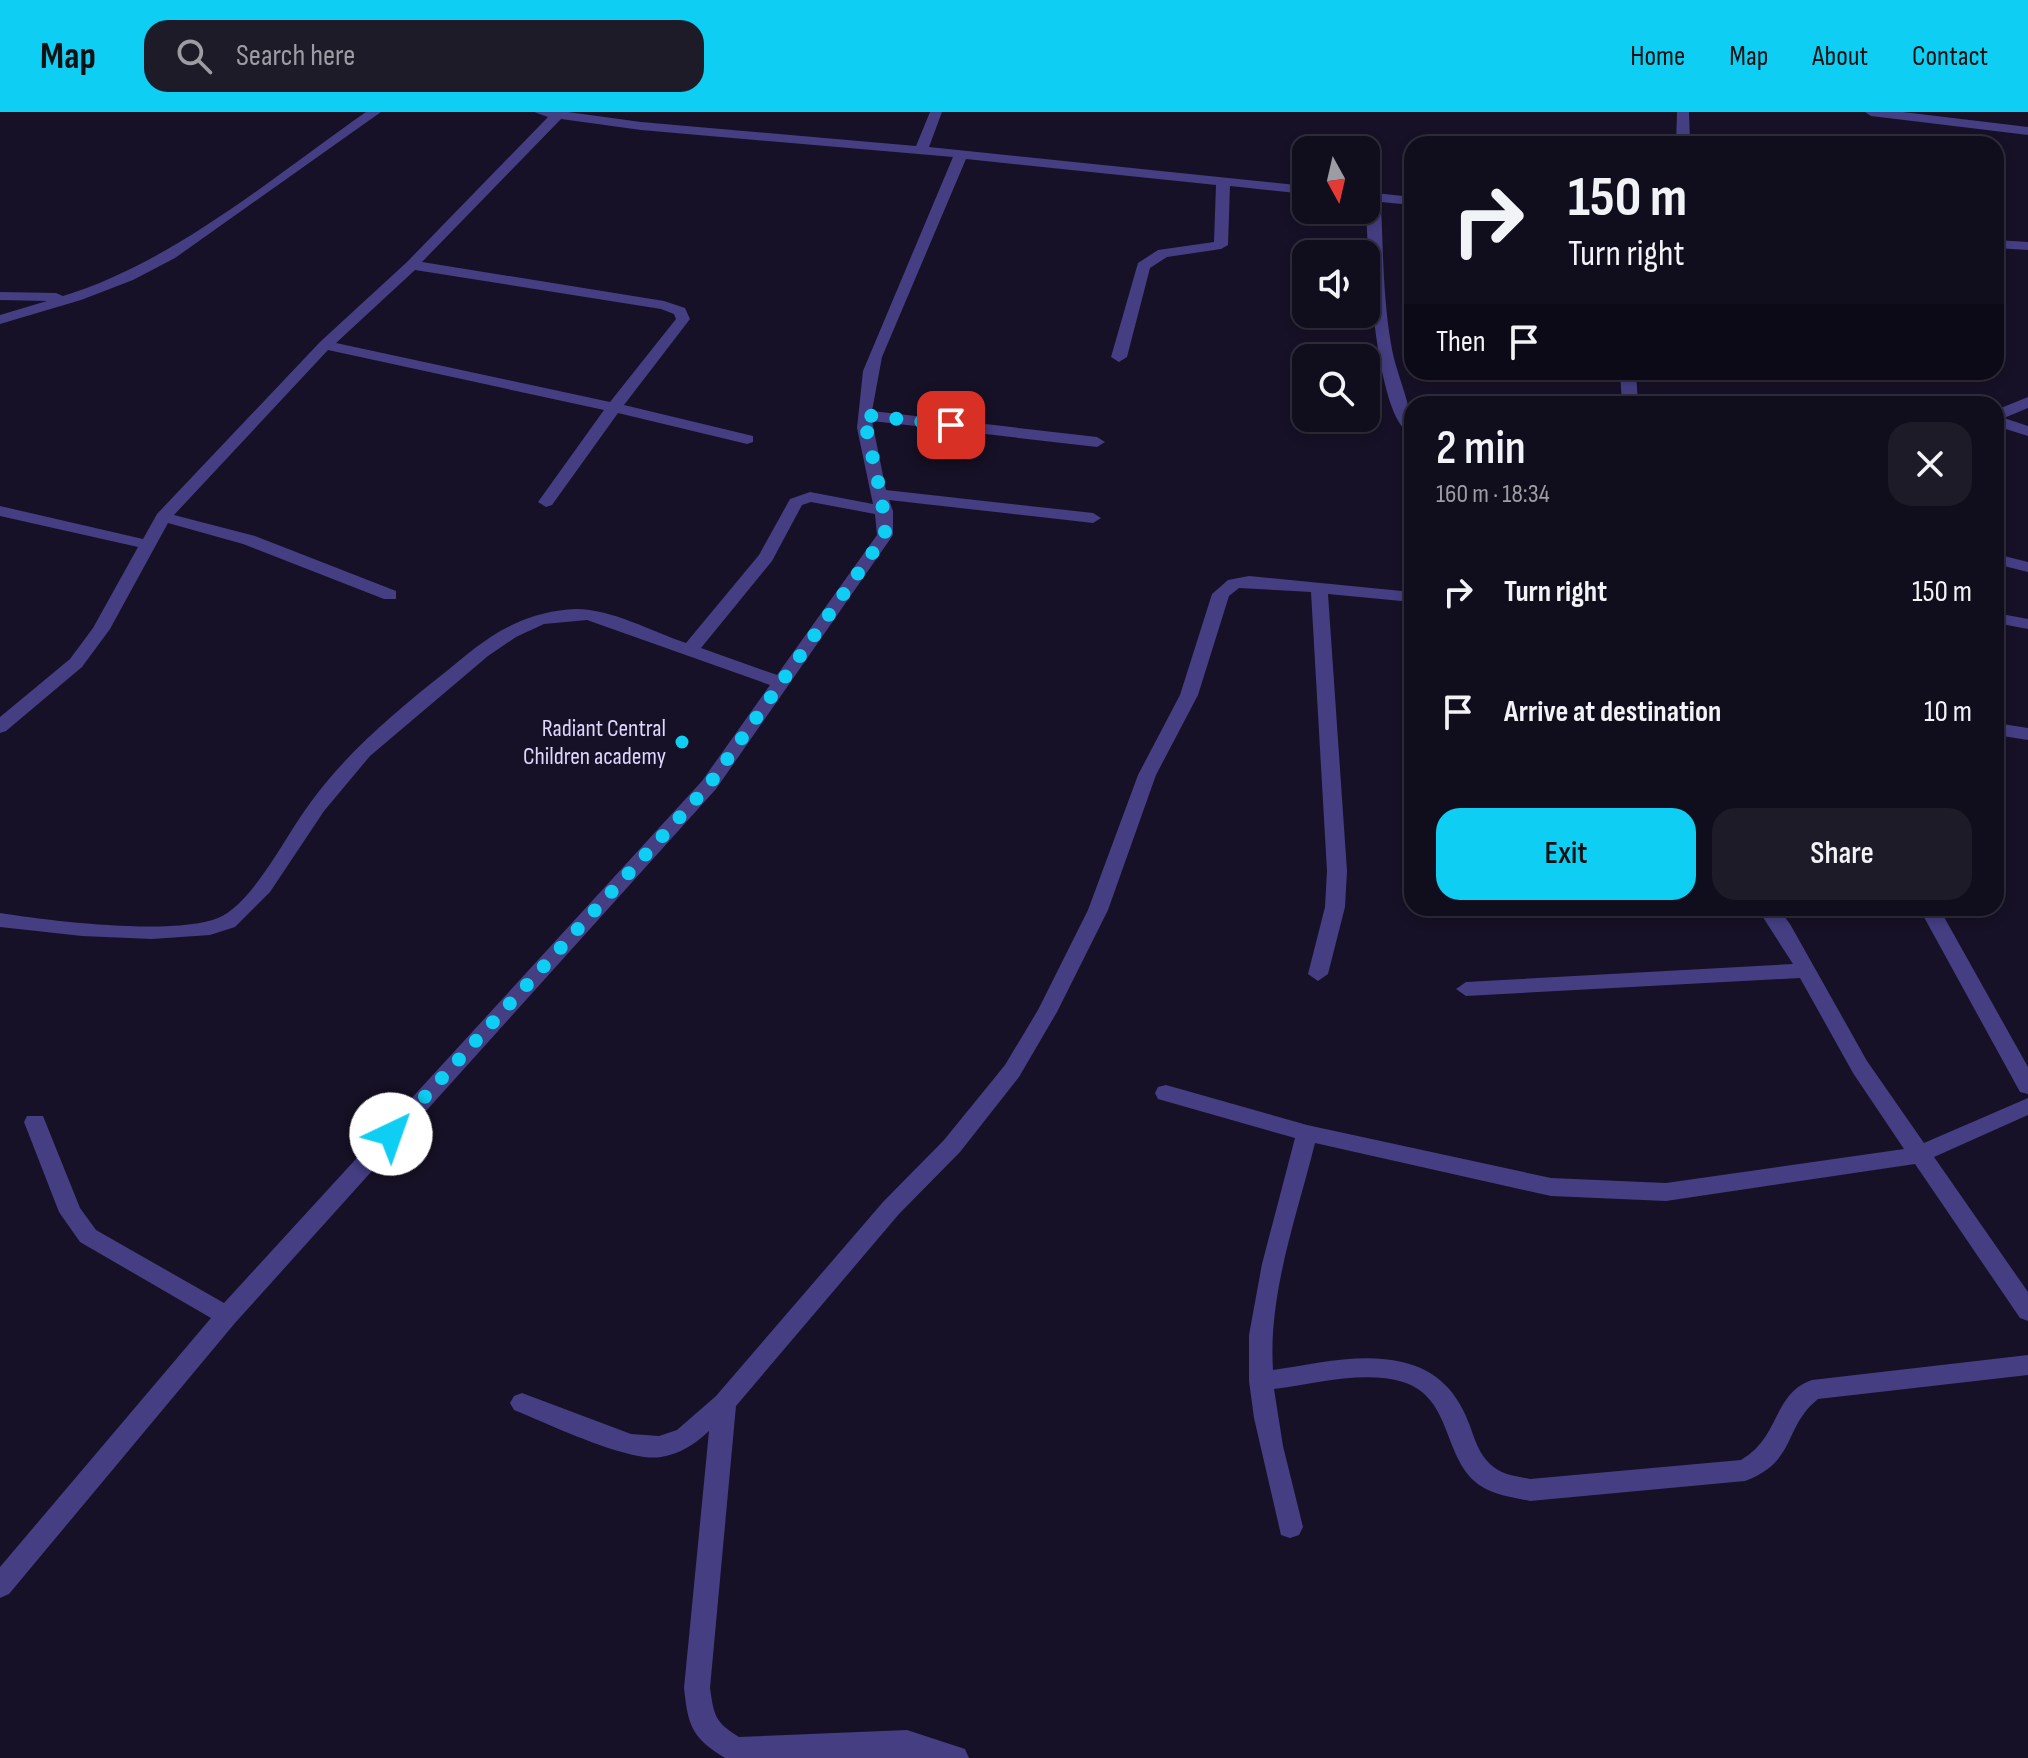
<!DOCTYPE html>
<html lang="en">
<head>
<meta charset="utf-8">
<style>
  :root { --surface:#100d1c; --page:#1e1b29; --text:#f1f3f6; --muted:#9c9ca3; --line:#302d3b; --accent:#0ecef3 }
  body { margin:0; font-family:"Sofia Sans Condensed",sans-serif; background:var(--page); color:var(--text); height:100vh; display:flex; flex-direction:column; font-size:30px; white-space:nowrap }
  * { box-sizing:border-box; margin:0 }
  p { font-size:26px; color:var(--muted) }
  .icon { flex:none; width:44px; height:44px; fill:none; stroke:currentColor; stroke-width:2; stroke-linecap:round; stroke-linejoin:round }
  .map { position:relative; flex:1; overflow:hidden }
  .panel { position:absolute; left:1404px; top:284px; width:600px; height:520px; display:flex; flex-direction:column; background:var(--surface); border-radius:24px; box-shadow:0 4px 12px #0003,0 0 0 2px var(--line) }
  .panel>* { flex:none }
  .banner { position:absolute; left:1404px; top:24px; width:600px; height:244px; border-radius:24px; box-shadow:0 4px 12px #0003,0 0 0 2px var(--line); background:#100d1c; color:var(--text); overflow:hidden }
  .needle { width:52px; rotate:172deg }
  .controls { position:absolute; left:1292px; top:24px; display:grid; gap:16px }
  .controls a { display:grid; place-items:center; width:88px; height:88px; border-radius:16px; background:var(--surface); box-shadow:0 4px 12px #0003,0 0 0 2px var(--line); font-size:40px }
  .pin { position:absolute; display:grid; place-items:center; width:68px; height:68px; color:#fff; margin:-34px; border-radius:16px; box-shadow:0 4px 12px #0006 }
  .me { position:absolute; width:88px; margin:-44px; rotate:42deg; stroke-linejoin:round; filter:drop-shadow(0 0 6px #0008) }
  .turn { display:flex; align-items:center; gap:28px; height:168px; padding:0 32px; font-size:36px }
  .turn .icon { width:104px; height:104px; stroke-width:2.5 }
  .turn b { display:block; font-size:56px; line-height:68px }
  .then { display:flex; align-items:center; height:76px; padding:0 32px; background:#0003; gap:16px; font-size:30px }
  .round { display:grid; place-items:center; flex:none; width:84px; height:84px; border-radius:24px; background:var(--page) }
  .head { display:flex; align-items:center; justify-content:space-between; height:136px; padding:0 32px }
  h1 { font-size:48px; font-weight:600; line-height:60px }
  .primary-button { display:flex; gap:16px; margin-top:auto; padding:16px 32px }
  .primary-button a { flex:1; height:92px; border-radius:24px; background:var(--accent); color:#111; font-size:32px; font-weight:600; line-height:92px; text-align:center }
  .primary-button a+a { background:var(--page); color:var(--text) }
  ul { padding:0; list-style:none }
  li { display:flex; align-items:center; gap:24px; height:120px; padding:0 32px }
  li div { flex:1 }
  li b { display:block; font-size:30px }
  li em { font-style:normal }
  header { display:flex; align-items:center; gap:48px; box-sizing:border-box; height:112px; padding:0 40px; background:var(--accent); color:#111 }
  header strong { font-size:38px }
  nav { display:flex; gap:44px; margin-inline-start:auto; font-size:28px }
  .search { width:560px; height:72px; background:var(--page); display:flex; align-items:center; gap:20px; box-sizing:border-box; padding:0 28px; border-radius:24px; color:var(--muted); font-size:30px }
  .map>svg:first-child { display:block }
</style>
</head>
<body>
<header>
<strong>Map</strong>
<div class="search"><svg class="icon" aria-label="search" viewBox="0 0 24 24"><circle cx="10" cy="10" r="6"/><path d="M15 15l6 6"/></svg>Search here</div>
<nav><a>Home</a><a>Map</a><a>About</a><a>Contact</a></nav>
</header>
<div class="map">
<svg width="2028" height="1646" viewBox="0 0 2028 1646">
  <rect width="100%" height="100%" fill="#161126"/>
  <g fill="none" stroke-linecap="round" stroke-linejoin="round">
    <g fill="#453e83" fill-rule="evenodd">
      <path d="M366,0H381L175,146L133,168L81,188L0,212V203L47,189L0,188V180L56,181L63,184C172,151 273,65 366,0Z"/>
      <path d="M534,0H568L641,10L916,34L930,0H942L929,35L1306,74V82L1230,74L1228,133L1221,137L1167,145L1150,156L1127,245L1119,250L1111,245L1138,151L1158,138L1214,130L1216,73L966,47L882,245L872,299L1097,325L1105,330L1097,335L872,309L886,378L1093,401L1101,406L1093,411L889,388L893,399V423L716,677L235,1211L9,1482L0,1486V1455L211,1206L80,1130L59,1100L24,1010L27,1004H43L80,1096L96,1118L224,1191L702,669L770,573L587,508L544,512L516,525L488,544L370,644L324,699L270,780L235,815L210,823L152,827L82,824L0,815V801C50,809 172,824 218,806C250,793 282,732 301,704C339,647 390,604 443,562C464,545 486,525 512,513C532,503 554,498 576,497C612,497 653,520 686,531L759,443L790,387L810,380L873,392L857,316L863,259L953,45L641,18L561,7L422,150L664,189L685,196L690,207L624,293L753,324V330L747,332L618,301L552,393L546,395L538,390L604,298L328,238L174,403L255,424L396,479V487H384L243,432L168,411L110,517L82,555L6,619L0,621V605L70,547L93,516L138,435L0,404V394L143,427L157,402L320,230L407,150L548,5ZM415,158L661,197L674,202L676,207L610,290L336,231ZM811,390L875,402L877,423L777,563L701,536L772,449L802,393Z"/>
      <polygon points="1677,0 1689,0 1690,32 1676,32"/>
      <polygon points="1865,0 1903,0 2028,15 2028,23 1871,4"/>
      <path d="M1366,80L1412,85V93L1381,90C1383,137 1383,185 1391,232C1396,263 1412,291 1412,322C1373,310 1366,117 1366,80Z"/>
      <polygon points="1996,128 2028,130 2028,138 1996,136"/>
      <polygon points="1620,260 1636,260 1638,292 1622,292"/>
      <polygon points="2028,285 2028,296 2004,306 2028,314 2028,324 1996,314 1996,298"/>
      <polygon points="1996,442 2028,450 2028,460 1996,452"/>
      <path d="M1249,464L1412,480V490L1328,482L1347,759L1345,795L1328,862L1318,869L1308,862L1325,795L1327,759L1311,480L1239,476L1229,484L1198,583L1156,663L1108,798L1057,900L1019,965L960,1040L899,1102L736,1294L710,1576C714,1604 715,1610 739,1625L907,1618L965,1637L969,1646H725C692,1626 688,1614 684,1576L709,1319C695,1332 680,1342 661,1345C629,1351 547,1311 514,1298L510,1291L514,1284L522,1281L631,1322L659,1324L677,1318L716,1284L883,1090L944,1028L1005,953L1038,898L1088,798L1138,663L1180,583L1212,482L1228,468Z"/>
      <polygon points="1996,501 2028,507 2028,517 1996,511"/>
      <polygon points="1996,611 2028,616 2028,628 1996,623"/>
      <path d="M1757,796H1778L1790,812L1867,949L1924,1031L2028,986V1003L1934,1045L2028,1180V1209L2020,1206L1915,1052L1666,1089L1551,1084L1315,1031C1297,1104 1268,1181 1273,1258C1314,1252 1361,1240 1402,1250C1438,1258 1458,1281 1470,1314C1475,1328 1479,1342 1490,1352C1501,1363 1516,1364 1530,1367L1741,1348C1781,1325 1772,1282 1812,1268L2028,1243V1263L1818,1287C1783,1315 1797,1350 1745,1369L1530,1389C1510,1385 1488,1382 1473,1368C1443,1338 1450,1285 1403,1270C1364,1258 1314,1272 1274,1277L1283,1334L1303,1415L1299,1423L1290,1426L1281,1423L1254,1306L1249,1269V1223L1262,1152L1295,1026L1158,987L1155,981L1158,975L1166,973L1307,1013L1551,1066L1666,1071L1904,1037L1853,961L1800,866L1466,884L1456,877L1466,870L1793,852Z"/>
      <polygon points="1919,796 1939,796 2028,955 2028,982 2020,980"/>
    </g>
  </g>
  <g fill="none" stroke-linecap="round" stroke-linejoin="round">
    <path stroke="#0ecef3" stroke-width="14" stroke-dasharray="0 25.2" d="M391,1022L709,673L885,423C885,387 870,341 864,303L951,313"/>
  </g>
  <circle fill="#0ecef3" stroke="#161126" stroke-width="3" cx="682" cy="630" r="8"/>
  <g text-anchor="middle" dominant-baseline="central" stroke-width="8" stroke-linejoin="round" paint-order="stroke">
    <g font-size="24" fill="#dfd8fd" stroke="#161126" text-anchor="end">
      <text x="666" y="616">Radiant Central<tspan x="666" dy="28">Children academy</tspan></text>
    </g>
  </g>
</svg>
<div class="controls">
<a><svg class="needle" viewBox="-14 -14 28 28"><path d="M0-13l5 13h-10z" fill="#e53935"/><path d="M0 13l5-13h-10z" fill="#9c9ca3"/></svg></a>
<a><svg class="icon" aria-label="sound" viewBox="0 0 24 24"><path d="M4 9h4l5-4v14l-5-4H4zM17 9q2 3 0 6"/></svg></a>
<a><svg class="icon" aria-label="search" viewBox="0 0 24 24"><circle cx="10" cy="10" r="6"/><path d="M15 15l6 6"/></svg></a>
</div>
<div class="pin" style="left:951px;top:313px;background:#d93025"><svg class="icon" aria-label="arrive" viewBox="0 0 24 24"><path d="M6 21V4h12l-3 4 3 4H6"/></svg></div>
<svg class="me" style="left:391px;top:1022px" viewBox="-20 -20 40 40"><circle r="19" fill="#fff"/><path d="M0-13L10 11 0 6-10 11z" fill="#0ecef3"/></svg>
<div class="banner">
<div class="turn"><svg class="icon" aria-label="right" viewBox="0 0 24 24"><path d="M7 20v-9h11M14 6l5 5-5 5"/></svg><div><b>150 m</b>Turn right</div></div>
<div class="then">Then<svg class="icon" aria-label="arrive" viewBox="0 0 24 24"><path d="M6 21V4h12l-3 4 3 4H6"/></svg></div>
</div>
<section class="panel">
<div class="head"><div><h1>2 min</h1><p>160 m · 18:34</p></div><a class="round"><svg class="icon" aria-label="close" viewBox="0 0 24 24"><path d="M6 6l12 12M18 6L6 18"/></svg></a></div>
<ul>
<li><svg class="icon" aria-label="right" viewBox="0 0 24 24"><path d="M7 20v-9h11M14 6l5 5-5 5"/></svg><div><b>Turn right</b></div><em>150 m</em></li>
<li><svg class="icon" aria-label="arrive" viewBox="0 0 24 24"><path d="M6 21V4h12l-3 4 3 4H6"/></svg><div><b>Arrive at destination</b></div><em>10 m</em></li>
</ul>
<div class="primary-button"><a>Exit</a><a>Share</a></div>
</section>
</div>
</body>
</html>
